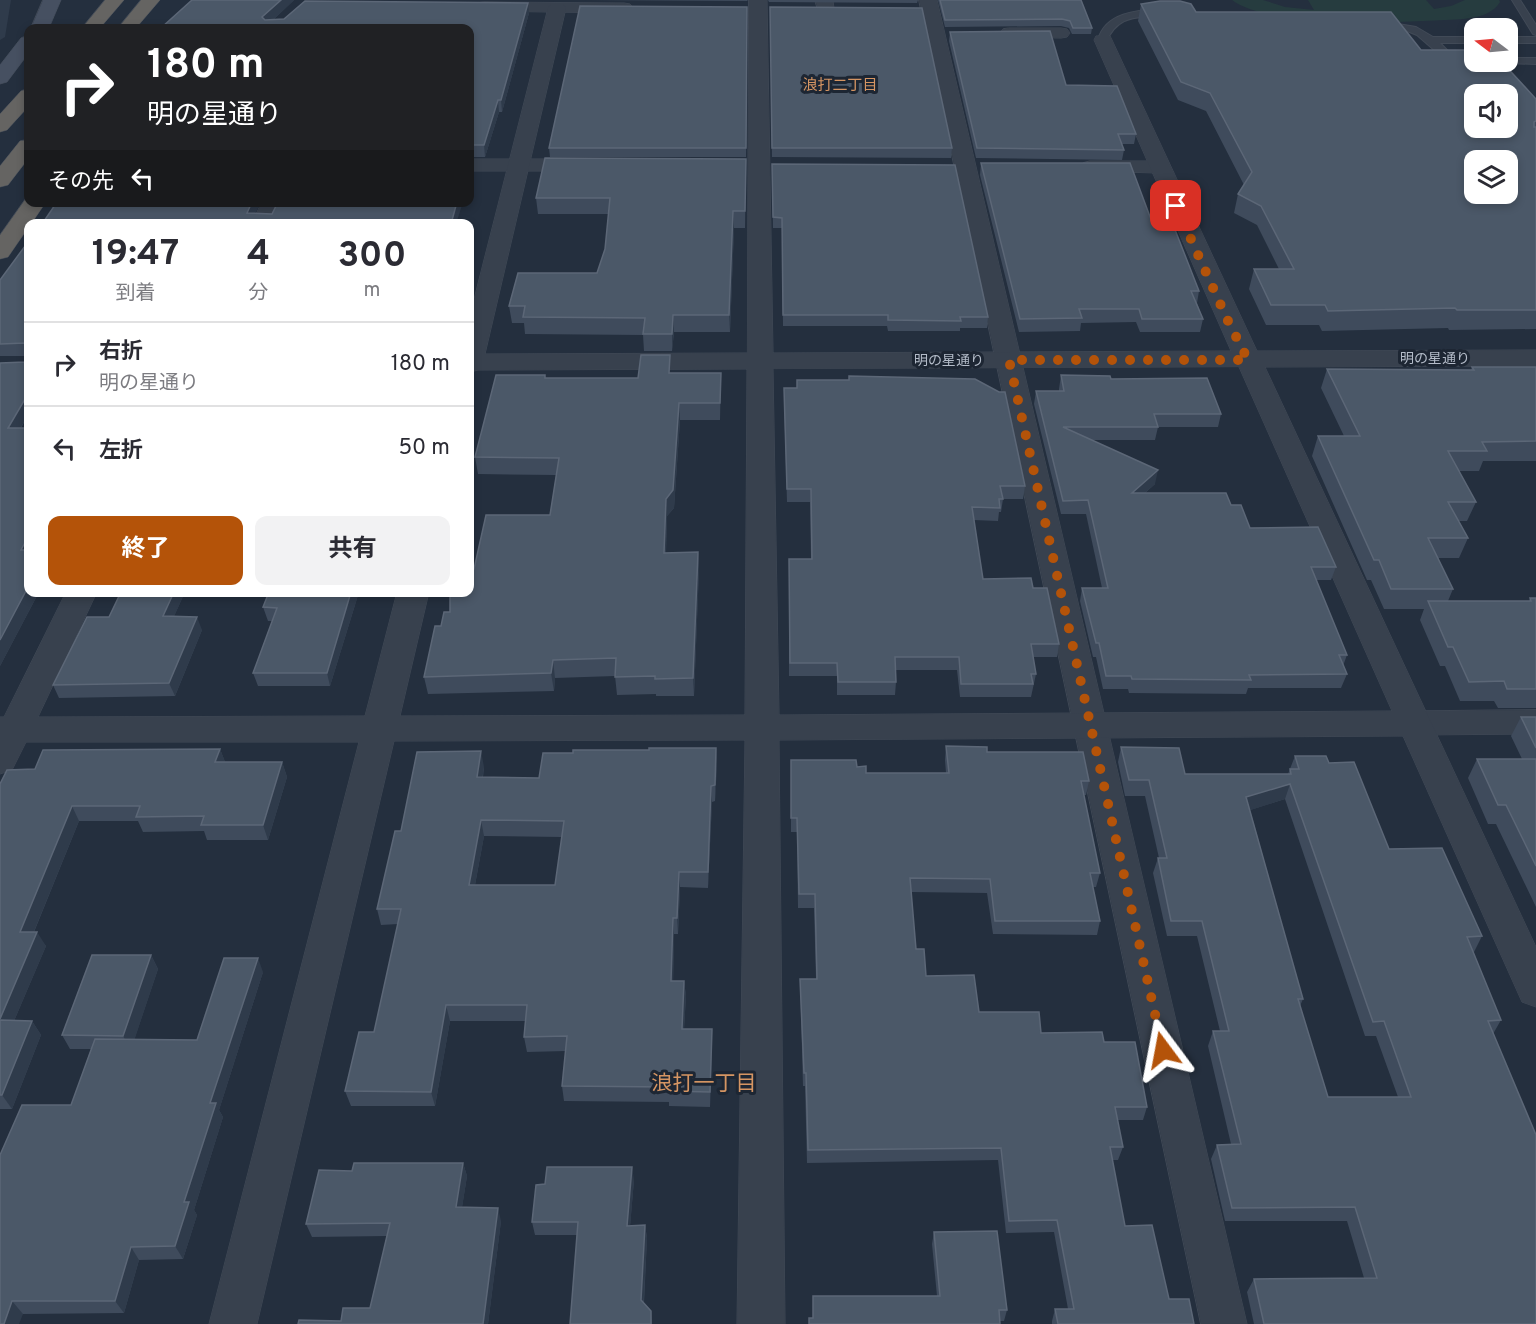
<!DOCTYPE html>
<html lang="ja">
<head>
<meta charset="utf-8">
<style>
  :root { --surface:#fff; --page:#f2f2f3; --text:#2b2b33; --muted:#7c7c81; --line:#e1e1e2; --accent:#b45309 }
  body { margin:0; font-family:Overpass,"Noto Sans JP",sans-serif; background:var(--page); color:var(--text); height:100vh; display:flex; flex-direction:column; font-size:22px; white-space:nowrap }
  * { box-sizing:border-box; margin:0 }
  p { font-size:20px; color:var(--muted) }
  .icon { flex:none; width:33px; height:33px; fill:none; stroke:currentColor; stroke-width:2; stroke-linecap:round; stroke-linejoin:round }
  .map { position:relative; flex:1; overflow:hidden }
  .panel { position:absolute; left:24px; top:219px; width:450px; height:378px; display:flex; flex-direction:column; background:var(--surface); border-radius:12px; box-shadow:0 3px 9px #0003 }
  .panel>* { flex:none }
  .hud { position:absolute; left:24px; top:24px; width:450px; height:183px; border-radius:12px; box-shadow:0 3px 9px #0003; background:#202124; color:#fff; overflow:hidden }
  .needle { width:39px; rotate:286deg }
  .fabs { position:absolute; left:1464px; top:18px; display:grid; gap:12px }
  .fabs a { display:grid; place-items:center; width:54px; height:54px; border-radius:12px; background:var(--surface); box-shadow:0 3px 9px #0003; font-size:30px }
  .pin { position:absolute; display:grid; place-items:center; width:51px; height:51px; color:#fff; margin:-26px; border-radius:12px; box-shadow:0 3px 9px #0006 }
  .me { position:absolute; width:66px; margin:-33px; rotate:347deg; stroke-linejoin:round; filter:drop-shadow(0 0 4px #0008) }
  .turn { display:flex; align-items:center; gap:21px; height:126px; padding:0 24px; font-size:27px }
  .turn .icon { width:78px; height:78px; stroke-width:2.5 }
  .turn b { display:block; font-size:42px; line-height:51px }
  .then { display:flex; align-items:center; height:57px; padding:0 24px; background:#0003; gap:12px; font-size:22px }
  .eta { display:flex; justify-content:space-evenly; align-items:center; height:102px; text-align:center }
  .eta b { font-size:36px; font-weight:700; line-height:42px }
  .button { display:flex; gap:12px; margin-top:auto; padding:12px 24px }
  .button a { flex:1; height:69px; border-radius:12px; background:var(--accent); color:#fff; font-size:24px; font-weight:700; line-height:69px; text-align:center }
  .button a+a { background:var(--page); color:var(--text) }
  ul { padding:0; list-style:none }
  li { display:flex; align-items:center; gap:18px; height:84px; padding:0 24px; border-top:2px solid var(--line) }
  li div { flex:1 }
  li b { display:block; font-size:22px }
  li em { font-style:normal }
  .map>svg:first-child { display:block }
</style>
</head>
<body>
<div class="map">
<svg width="1536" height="1324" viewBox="0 0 1536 1324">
  <rect width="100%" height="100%" fill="#242f3e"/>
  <path fill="#263c3f" d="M1232,0H1263L1285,7L1314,10L1308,0H1426L1434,9L1451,6L1465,0H1499L1500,2C1492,15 1477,17 1464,19C1411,22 1272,30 1232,0Z"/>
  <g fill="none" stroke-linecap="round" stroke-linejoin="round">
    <defs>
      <g id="service">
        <polygon points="1512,0 1520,0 1536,25 1536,35 1533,34"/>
        <path d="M1161,9L1164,10V14C1137,19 1119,13 1106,42L1098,40C1105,13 1137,10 1161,9Z"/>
        <polygon points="1380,21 1416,27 1433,37 1474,37 1474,43 1440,43 1454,57 1474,58 1474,62 1478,62 1474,64 1448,62 1417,35 1402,29 1377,26 1377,22"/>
        <rect x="1508" y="37" width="28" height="6"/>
        <polygon points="1508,58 1536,58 1536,64 1505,63"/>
      </g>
      <g id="minor">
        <polygon points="815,0 833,0 834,9 831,13 819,13"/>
        <polygon points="919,0 937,0 1247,1324 1201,1324"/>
        <polygon points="484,2 624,3 630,4 633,8 630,12 624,13 478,11 475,7 478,3"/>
        <polygon points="1009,28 1061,28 1067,29 1070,33 1067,37 1061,38 1003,37 1000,33 1003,29"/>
        <polygon points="470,159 585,159 592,161 595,165 592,169 585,171 470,171"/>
        <polygon points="1090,161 1158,161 1165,163 1168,167 1165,171 1158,173 1083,171 1080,167 1083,163"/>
        <polygon points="1536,710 1536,734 1413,735 1401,731 1397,723 1401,715 1413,711"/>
      </g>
      <g id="tertiary">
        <path d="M749,0H767L773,353L1231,351L1094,40L1096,36H1110L1112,40L1257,351L1536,350V366L1265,367L1536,947V1007L1522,1002L1403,736L779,740L785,1324H737L745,740L394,741L257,1324H209L359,742H26L12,770L0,774V717H4L66,592H97L38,717L365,716L397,592H429L400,716L745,715L747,369L478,370L470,372V315L548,8L551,4H563L566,8L485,354L747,353ZM1239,367L1392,711L779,715L773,369Z"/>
        <polygon points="262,202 285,202 275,224 252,224"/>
      </g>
      <g id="secondary">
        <polygon points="43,0 61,0 49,28 31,28"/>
        <polygon points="28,36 28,54 7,82 0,84 0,65 21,38"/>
      </g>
      <g id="trunk">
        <polygon points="105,0 124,0 100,28 82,28"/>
        <polygon points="141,0 160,0 136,28 118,28"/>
        <polygon points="28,89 28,107 7,130 0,132 0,114 21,91"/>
        <polygon points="28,140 28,159 8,185 0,187 0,166 20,141"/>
        <polygon points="27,197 28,202 46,202 31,224 28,224 28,228 8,257 0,259 0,235"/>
      </g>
    </defs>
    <use href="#service" stroke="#414a57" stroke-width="2"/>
    <use href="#minor" stroke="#414a57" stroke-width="1"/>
    <use href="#tertiary" stroke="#414a57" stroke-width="1"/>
    <use href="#secondary" stroke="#414a57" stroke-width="1"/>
    <use href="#trunk" stroke="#434c59" stroke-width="1"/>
    <use href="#service" fill="#38414e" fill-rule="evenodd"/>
    <use href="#minor" fill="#38414e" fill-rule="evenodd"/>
    <use href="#tertiary" fill="#38414e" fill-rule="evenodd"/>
    <use href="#secondary" fill="#465061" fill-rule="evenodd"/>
    <use href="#trunk" fill="#656462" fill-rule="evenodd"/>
  </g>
  <g fill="#3f4b5c" fill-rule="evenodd">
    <polygon points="192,0 294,0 274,19 529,13 502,112 499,112 485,157 470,157 470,28 161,28"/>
    <polygon points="584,0 748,0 747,1"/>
    <polygon points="768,0 918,0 917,3 769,2"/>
    <polygon points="938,0 1081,0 1092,28 1091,34 1072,34 1069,28 1061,26 945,27"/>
    <polygon points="1141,4 1421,50 1536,99 1536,329 1449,330 1448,328 1322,331 1319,325 1266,325 1249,289 1254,269 1279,269 1257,225 1234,213 1238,194 1244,185 1206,111 1178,100 1138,21"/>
    <polygon points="747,7 746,157 550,157 549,148"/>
    <polygon points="770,7 952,148 951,158 772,157"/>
    <polygon points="950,32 1066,85 1136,134 1134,144 1122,144 1124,150 1122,160 976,158 949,41"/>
    <polygon points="746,159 745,228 734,228 730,332 674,332 672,351 644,351 643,335 525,334 524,323 512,323 509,306 597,273 605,249 609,214 538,214 536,198"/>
    <polygon points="981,163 1152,222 1199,291 1197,303 1203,319 1200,332 1140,332 1136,322 1081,323 1080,331 1019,332 980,175"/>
    <polygon points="772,164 988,317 987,328 960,328 960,331 888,331 887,326 783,326 782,228 773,228"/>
    <polygon points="28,242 28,415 21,428 28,592 39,592 0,666 0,363 25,362 25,356 0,356 0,280"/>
    <polygon points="1472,367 1536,367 1536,461 1483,461 1479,471 1458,471 1476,502 1467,521 1459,521 1468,538 1459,558 1438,558 1453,589 1448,601 1529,601 1530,598 1536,598 1536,708 1498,708 1494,701 1460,701 1445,666 1440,666 1420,620 1424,609 1384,609 1371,580 1367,580 1312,456 1318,436 1344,436 1321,388 1327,369 1471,370"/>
    <polygon points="671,373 721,373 720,420 680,420 674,508 667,516 666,553 698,552 699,569 694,696 656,696 656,694 617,695 615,676 555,678 554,691 428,694 424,677 441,626 474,569 550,515 556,475 478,474 475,457 545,375 545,378 638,378"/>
    <polygon points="1061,375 1111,379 1221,414 1218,427 1158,427 1155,440 1093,440 1155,484 1145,493 1231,505 1250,528 1336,567 1331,580 1316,580 1347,655 1343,666 1347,674 1341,688 1248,688 1246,694 1129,693 1128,689 1103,689 1096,657 1093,657 1080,601 1082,588 1102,588 1086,514 1061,514 1034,404 1036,391 1059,391 1059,389"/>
    <polygon points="797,388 1025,486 1023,499 1003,499 1001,512 999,512 998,521 974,520 983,579 1033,588 1059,644 1057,657 1033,657 1036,674 1031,697 960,697 957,670 896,670 896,682 895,695 837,695 837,676 789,676 789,559 811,559 810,502 787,502 784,400"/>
    <polygon points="121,592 185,592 174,616 202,630 175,696 59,698 53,685 109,617"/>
    <polygon points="269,592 359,592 330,686 258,686 253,673 272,621 268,621 263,607"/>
    <polygon points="1521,717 1536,717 1536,907 1496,824 1488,824 1468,778 1477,759 1522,759 1511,736"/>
    <polygon points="946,746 987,752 1089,781 1086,795 1084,795 1100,873 1096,887 1093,887 1100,921 1097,935 993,934 987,893 911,892 916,949 926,976 979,1012 1041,1033 1104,1042 1147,1107 1143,1120 1117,1120 1123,1147 1118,1160 1112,1160 1125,1226 1169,1299 1194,1324 1052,1324 1052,1321 1055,1309 1068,1309 1054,1232 1006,1233 998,1160 807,1163 805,1086 803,1086 800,979 816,979 814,908 798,908 797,832 791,832 791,760 857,767 866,773 946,773 945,760"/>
    <path d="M1121,747L1185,774H1288L1295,756L1329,763L1389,849L1482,936L1474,952H1473L1501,1020L1493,1034L1536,1324H1254L1247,1292L1254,1279L1364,1278L1347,1221H1225L1211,1159L1217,1145L1231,1144L1208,1046L1213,1031H1220L1197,936H1167L1153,873L1158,858H1159L1145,796H1125L1118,762ZM1285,799L1365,1036H1376L1398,1097H1328L1300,1006L1303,999L1250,810Z"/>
    <path d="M716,748L717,764L715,801L712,802L708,888L680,887L678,934H674L673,981H684L686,996L684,1029H712V1045L710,1107L669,1106V1102L564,1101L562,1086L566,1051L527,1052L524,1037L525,1021H450L435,1106H351L345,1091L374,1032L398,924L381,925L377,909L401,831L484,767L483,777L539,778L573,753ZM484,836L562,837L555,885H475Z"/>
    <polygon points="220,749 225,762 282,762 287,777 268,840 207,840 204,831 143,832 138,821 79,821 34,932 46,946 14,1021 32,1021 41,1035 12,1109 0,1109 0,784 35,769"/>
    <polygon points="151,955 158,969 134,1040 197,1040 263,972 219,1110 223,1117 194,1210 197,1215 183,1259 139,1260 124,1313 23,1314 0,1324 71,1105 91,1049 70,1049 62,1035"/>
    <polygon points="463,1163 467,1176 462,1207 501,1221 488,1324 341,1321 370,1308 387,1236 312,1237 306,1224 352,1171"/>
    <polygon points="634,1180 630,1226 645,1225 647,1238 644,1303 651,1311 652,1324 570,1324 577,1235 535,1235 532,1222"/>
    <polygon points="934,1232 1007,1310 1004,1321 813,1318 813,1296 937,1296 932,1244"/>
  </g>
  <g fill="#2f3b4b">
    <polygon points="0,0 11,0 5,37 0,40"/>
    <polygon points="281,0 294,0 265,28 262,17"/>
    <polygon points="528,3 529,13 502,112 501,100"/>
    <polygon points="498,100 499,112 485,157 484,145"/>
    <polygon points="470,162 472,173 470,181"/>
    <polygon points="252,202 261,202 250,224 247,213"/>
    <polygon points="457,202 463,202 456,224 451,224"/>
    <polygon points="733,211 734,228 730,332 729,315"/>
    <polygon points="673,315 674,332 672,351 672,334"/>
    <polygon points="28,394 28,415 13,441 8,428"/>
    <polygon points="679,403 680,420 674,508 667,516 665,571 664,553 666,499"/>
    <polygon points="1158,470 1155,484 1129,507 1132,493"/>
    <polygon points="28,537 28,560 21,550"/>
    <polygon points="698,552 699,569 694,696 693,678"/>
    <polygon points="28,587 28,592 39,592 0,666 0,640"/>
    <polygon points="174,592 185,592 168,630 163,616"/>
    <polygon points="351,592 359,592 330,686 327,673"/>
    <polygon points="197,617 202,630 175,696 169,683"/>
    <polygon points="553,660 555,678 554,691 551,673"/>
    <polygon points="716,748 717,764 715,801 715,785"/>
    <polygon points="220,749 226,764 215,762"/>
    <polygon points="481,751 484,767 480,793 477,777"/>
    <polygon points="282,762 287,777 268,840 263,825"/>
    <polygon points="1290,784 1285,799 1241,813 1246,797"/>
    <polygon points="711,786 712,802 708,888 708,872"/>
    <polygon points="72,806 79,821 28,946 20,932"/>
    <polygon points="481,820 484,836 472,901 469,885"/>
    <polygon points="679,872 680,887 678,934 677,918"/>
    <polygon points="673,918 674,934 673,996 671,981"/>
    <polygon points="37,932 46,946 8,1035 0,1021 0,1019"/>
    <polygon points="151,955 158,969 131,1050 123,1036"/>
    <polygon points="258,958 263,972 219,1110 223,1117 194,1210 197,1215 183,1259 175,1246 184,1202 210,1103"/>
    <polygon points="684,981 686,996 683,1045 682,1029"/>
    <polygon points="446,1005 450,1021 435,1106 431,1092"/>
    <polygon points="32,1021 41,1035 12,1109 2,1095"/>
    <polygon points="712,1029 712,1045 710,1107 710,1092"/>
    <polygon points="463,1163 467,1176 460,1220 456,1207"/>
    <polygon points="632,1167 634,1180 629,1239 627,1226"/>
    <polygon points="498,1208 501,1221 488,1324 483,1324"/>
    <polygon points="645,1225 647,1238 643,1312 641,1300"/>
    <polygon points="131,1247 139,1260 124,1313 115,1301"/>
    <polygon points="12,1301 23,1314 19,1324 4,1324"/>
  </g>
  <g fill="#4b5868" stroke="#5c6777" stroke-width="1.5" fill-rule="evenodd">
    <polygon points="192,0 281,0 262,17 265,20 284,19 305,1 528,3 501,100 498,100 484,145 470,145 470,28 161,28"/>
    <polygon points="940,0 1081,0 1092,28 1073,28 1070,21 1062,19 945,20"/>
    <path d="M1160,1H1180L1191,4L1196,12H1391L1421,50H1474V62H1502L1536,99V121L1534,122V127H1536V310H1457L1455,308L1328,311L1325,305H1271L1254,269H1294L1261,206L1238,194L1252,172L1210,93L1181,82L1141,4ZM1474,94H1508V128H1474ZM1474,160H1508V194H1474Z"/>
    <polygon points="580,6 747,7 746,148 549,148"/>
    <polygon points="770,7 922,8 952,148 772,148"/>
    <polygon points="1050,31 1066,85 1117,86 1136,134 1118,134 1124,150 977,148 950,32"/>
    <polygon points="545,158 746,159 745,211 733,211 729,315 673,315 672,334 643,334 645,318 523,317 525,306 509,306 518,273 597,273 605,249 610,198 536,198"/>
    <polygon points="981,163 1130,163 1152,222 1172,222 1199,291 1191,291 1203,319 1142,319 1139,309 1079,309 1082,318 1020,319"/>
    <polygon points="772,164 955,165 988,317 960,317 961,321 888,320 888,315 783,315 782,218 773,217"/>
    <polygon points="57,202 252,202 247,213 272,214 278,202 457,202 451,224 42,224"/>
    <polygon points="28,242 28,394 8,428 28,428 28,537 21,550 28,550 28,587 0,640 0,363 25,362 25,343 0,344 0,280"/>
    <polygon points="641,355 670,355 669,373 721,373 720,403 679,403 673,490 666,499 664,553 698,552 693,678 655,679 655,676 615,677 616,658 553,660 551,673 424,677 435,626 441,626 444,612 450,612 450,592 470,592 470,569 474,569 486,515 550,515 559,458 475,457 496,375 545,375 545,378 638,378"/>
    <polygon points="1472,367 1536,367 1536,441 1482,442 1487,451 1448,451 1476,502 1448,502 1468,538 1428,538 1453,589 1391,589 1379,560 1374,560 1318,436 1360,436 1327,369 1474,370"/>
    <polygon points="1061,375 1110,376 1111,379 1207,378 1221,414 1154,414 1158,427 1063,427 1158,470 1132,493 1226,493 1231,505 1241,505 1250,528 1318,527 1336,567 1311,567 1347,655 1339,655 1347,674 1249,675 1251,680 1132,679 1131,676 1106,676 1099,643 1096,643 1082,588 1108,588 1088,500 1063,501 1036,391 1064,391"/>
    <polygon points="849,376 975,379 999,392 1005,392 1025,486 1000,486 1003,499 999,499 1000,508 972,507 983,579 1031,578 1033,588 1047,588 1059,644 1031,644 1036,674 1031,674 1033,684 961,684 959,657 895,657 896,682 838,682 837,663 790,663 789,559 812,559 811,489 787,489 784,388 797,388 797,380 849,380"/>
    <polygon points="121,592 174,592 163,616 197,617 169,683 53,685 87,617 109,617"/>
    <polygon points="269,592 351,592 327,673 253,673 277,608 263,607"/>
    <polygon points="1530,598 1536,598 1536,689 1507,689 1504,681 1469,682 1453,647 1448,647 1428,601 1531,601"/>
    <polygon points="1521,717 1536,717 1536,748"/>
    <polygon points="946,746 987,747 987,752 1083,752 1089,781 1081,781 1100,873 1090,873 1100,921 995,921 990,879 910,878 916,949 924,949 926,976 974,975 979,1012 1039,1012 1041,1033 1102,1032 1104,1042 1135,1042 1147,1107 1115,1107 1123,1147 1110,1147 1125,1226 1152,1225 1169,1299 1189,1299 1194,1324 1058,1324 1055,1309 1074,1309 1057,1220 1009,1221 1001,1148 808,1150 806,1073 804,1073 800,979 817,979 815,894 799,894 797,818 791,818 791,760 856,760 857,767 866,766 866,773 949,773"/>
    <path d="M1121,747L1179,748L1185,774H1291L1290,769H1299L1295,756H1326L1329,763L1354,762L1389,849L1442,848L1482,936L1467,937L1501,1020L1488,1021L1536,1135V1324H1264L1254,1279L1377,1278L1355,1207L1232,1208L1217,1145L1241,1144L1213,1031H1229L1202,921H1171L1158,858H1167L1149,780H1129ZM1290,784L1373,1022L1384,1021L1411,1097H1328L1298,999H1303L1246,797Z"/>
    <path d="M649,748H716L715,785L711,786L708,872H679L677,918H673L671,981H684L682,1029H712L710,1092L668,1091V1087L562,1086L567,1036L524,1037L527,1005H446L431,1092L345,1091L359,1032H374L401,909H377L395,831H401L417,752L481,751L477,777L539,778L543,753H573V750H649ZM481,820L564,821L555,885H469Z"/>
    <polygon points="220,749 215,762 282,762 263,825 201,825 204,816 136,817 140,806 72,806 20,932 37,932 0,1019 0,784 7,770 35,769 43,750"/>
    <polygon points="1477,759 1536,759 1536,866 1506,805 1498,805"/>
    <polygon points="92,955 151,955 123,1036 62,1035"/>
    <polygon points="224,958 258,958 210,1103 216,1103 184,1202 189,1202 175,1246 131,1247 115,1301 12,1301 4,1324 0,1324 0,1155 22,1105 71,1105 95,1039 197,1040"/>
    <polygon points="0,1020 32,1021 2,1095 0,1095"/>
    <polygon points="354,1163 463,1163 456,1207 498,1208 483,1324 298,1324 299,1320 341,1321 343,1308 370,1308 390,1223 306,1224 319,1170 352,1171"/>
    <polygon points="547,1167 632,1167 627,1226 645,1225 641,1300 651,1311 651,1324 570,1324 578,1222 532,1222 536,1185 545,1184"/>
    <polygon points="997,1231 1007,1310 999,1310 1000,1324 809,1324 809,1318 813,1318 813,1296 940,1296 934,1232"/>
  </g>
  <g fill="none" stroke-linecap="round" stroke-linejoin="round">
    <polyline stroke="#b45309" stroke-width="10" stroke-dasharray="0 18" points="1163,1050 1009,360 1248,360 1228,321 1176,206"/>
  </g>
  <g text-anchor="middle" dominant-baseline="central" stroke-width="6" stroke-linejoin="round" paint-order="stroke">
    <g font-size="14" fill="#b4bcc9" stroke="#1d2633">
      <text x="1435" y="359">明の星通り</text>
      <text x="949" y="361">明の星通り</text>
    </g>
    <g font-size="15" fill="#d59563" stroke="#1d2633">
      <text x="840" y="86">浪打二丁目</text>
    </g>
    <g font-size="21" fill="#d59563" stroke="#1d2633">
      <text x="704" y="1084">浪打一丁目</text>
    </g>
  </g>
</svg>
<div class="fabs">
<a><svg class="needle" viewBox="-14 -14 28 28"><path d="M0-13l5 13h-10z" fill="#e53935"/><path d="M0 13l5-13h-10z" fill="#7c7c81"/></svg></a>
<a><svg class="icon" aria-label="sound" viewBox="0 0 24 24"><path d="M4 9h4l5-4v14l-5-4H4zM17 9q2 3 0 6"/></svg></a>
<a><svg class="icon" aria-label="layers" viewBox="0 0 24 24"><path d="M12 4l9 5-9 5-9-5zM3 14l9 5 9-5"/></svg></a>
</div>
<div class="pin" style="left:1176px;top:206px;background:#d93025"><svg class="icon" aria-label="arrive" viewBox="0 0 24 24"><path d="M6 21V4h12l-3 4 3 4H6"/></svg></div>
<svg class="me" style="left:1163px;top:1050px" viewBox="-20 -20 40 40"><path d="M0-17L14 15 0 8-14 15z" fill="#b45309" stroke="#fff" stroke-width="4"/></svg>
<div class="hud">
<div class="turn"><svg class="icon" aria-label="right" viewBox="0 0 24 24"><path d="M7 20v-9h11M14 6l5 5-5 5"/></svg><div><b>180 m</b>明の星通り</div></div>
<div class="then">その先<svg class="icon" aria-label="left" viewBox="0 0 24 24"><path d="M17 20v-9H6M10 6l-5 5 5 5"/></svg></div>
</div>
<section class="panel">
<div class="eta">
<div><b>19:47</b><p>到着</p></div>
<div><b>4</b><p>分</p></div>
<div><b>300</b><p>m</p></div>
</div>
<ul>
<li><svg class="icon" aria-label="right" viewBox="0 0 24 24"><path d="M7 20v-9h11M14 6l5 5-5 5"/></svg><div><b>右折</b><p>明の星通り</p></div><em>180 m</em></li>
<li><svg class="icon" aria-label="left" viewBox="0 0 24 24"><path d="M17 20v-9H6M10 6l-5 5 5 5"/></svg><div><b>左折</b></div><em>50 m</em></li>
</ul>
<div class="button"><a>終了</a><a>共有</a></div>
</section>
</div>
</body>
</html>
